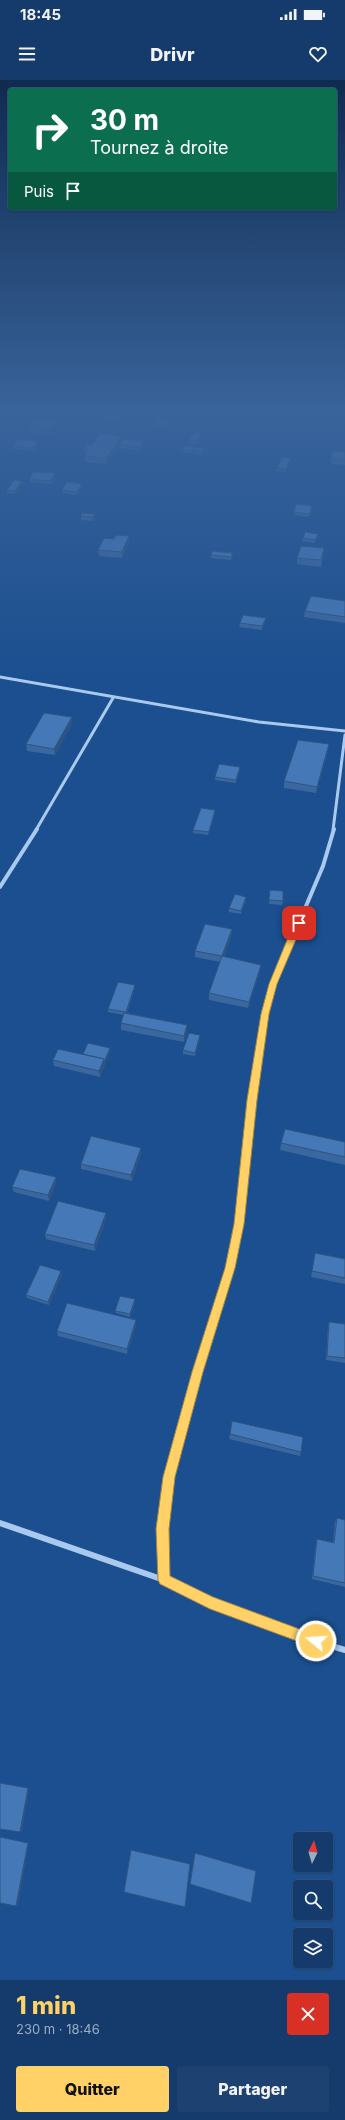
<!DOCTYPE html>
<html lang="fr">
<head>
<meta charset="utf-8">
<style>
  :root { --surface:#143b6b; --page:#1d4271; --text:#f1f3f6; --muted:#9dadc1; --line:#33557e; --accent:#ffd166 }
  body { margin:0; font-family:Inter,sans-serif; background:var(--page); color:var(--text); height:100vh; display:flex; flex-direction:column; font-size:15px; white-space:nowrap }
  * { box-sizing:border-box; margin:0 }
  p { font-size:13px; color:var(--muted) }
  .icon { flex:none; width:22px; height:22px; fill:none; stroke:currentColor; stroke-width:2; stroke-linecap:round; stroke-linejoin:round }
  .map { position:relative; height:1900px; overflow:hidden }
  .drawer { display:flex; flex-direction:column; background:var(--surface); flex:1 }
  .drawer>* { flex:none }
  .guide { position:absolute; left:8px; top:8px; width:329px; height:122px; border-radius:4px; box-shadow:0 1px 3px #0004,0 0 0 1px var(--line); background:#0b6e4f; color:#fff; overflow:hidden }
  .needle { width:26px; rotate:5deg }
  .fabs { position:absolute; left:293px; top:1752px; display:grid; gap:8px }
  .fabs a { display:grid; place-items:center; width:40px; height:40px; border-radius:4px; background:var(--surface); box-shadow:0 1px 3px #0004,0 0 0 1px var(--line); font-size:20px }
  .pin { position:absolute; display:grid; place-items:center; width:34px; height:34px; color:#fff; margin:-17px; border-radius:8px; box-shadow:0 2px 6px #0006 }
  .me { position:absolute; width:44px; margin:-22px; rotate:288deg; stroke-linejoin:round; filter:drop-shadow(0 0 3px #0008) }
  .turn { display:flex; align-items:center; gap:14px; height:84px; padding:0 16px; font-size:18px }
  .turn .icon { width:52px; height:52px; stroke-width:2.5 }
  .turn b { display:block; font-size:28px; line-height:34px }
  .then { display:flex; align-items:center; height:38px; padding:0 16px; background:#0003; gap:8px; font-size:15px }
  .round { display:grid; place-items:center; flex:none; width:42px; height:42px; border-radius:4px; background:var(--page) }
  .head { display:flex; align-items:center; justify-content:space-between; height:68px; padding:0 16px }
  h1 { font-size:24px; font-weight:800; line-height:30px; color:var(--accent) }
  .button { display:flex; gap:8px; margin-top:auto; padding:8px 16px }
  .button a { flex:1; height:46px; border-radius:4px; background:var(--accent); color:#111; font-size:16px; font-weight:800; line-height:46px; text-align:center }
  .button a+a { background:var(--page); color:var(--text) }
  .status { display:flex; justify-content:space-between; align-items:center; height:28px; padding:0 20px; background:var(--surface); direction:ltr }
  .status svg { height:11px; fill:currentColor }
  header { display:flex; justify-content:space-between; align-items:center; height:52px; padding:0 16px; background:var(--surface); font-size:18px; font-weight:800 }
  .map>svg:first-child { display:block }
</style>
</head>
<body>
<div class="status"><b>18:45</b><svg viewBox="0 0 49 12"><path d="M0 12V9h3v3zM5 12V6h3v6zM10 12V3h3v9zM15 12V0h3v12zM26 1h20v11H26zM47 4h2v5h-2z"/></svg></div>
<header><svg class="icon" aria-label="menu" viewBox="0 0 24 24"><path d="M4 6h16M4 12h16M4 18h16"/></svg>Drivr<svg class="icon" aria-label="heart" viewBox="0 0 24 24"><path d="M12 20l-8-8c-3-5 5-10 8-4 3-6 11-1 8 4z"/></svg></header>
<div class="map">
<svg width="345" height="1900" viewBox="0 0 345 1900">
  <rect width="100%" height="100%" fill="#1b4f8f"/>
  <g fill="none" stroke-linecap="round" stroke-linejoin="round">
    <g stroke="#a9c9ee" stroke-width="3">
      <polyline points="0,597 259,642 345,651"/>
      <polyline points="36,750 113,618"/>
      <polyline points="333,750 345,655"/>
    </g>
    <g stroke="#a9c9ee" stroke-width="4">
      <polyline points="0,807 37,749"/>
      <polyline points="249,1047 265,934 273,904 323,786 334,749"/>
    </g>
    <polyline stroke="#a9c9ee" stroke-width="5" points="165,1423 169,1397 198,1292 230,1188 239,1145 249,1046"/>
    <g stroke="#a9c9ee" stroke-width="6">
      <polyline points="0,1443 164,1500 210,1522 301,1557 345,1570"/>
      <polyline points="164,1500 162,1449 165,1422"/>
    </g>
  </g>
  <g fill="#3a679d">
    <polygon points="122,335 122,338 120,342 103,340 103,337"/>
    <polygon points="55,341 55,347 50,354 29,352 28,346"/>
    <polygon points="153,343 170,344 168,348 153,346"/>
    <polygon points="121,356 121,361 106,384 85,382 85,376 86,373 85,373 84,367"/>
    <polygon points="202,356 198,364 189,363 189,360"/>
    <polygon points="143,361 143,364 139,370 120,368 120,365"/>
    <polygon points="39,364 34,371 14,369 13,366"/>
    <polygon points="204,368 204,371 202,375 183,372 183,369"/>
    <polygon points="345,372 345,385 331,384 331,378"/>
    <polygon points="291,381 285,392 276,391 277,388"/>
    <polygon points="55,397 51,404 30,402 29,399"/>
    <polygon points="23,404 15,414 7,413 7,410"/>
    <polygon points="82,404 82,407 77,415 62,413 62,410"/>
    <polygon points="312,429 309,437 294,435 294,432"/>
    <polygon points="81,436 95,437 93,441 81,440"/>
    <polygon points="129,456 129,462 122,478 99,476 98,470 114,459"/>
    <polygon points="303,458 317,458 314,463 302,461"/>
    <polygon points="323,474 321,487 297,484 297,478"/>
    <polygon points="211,475 232,476 231,480 211,478"/>
    <polygon points="345,521 345,543 304,537 305,531"/>
    <polygon points="266,538 262,550 239,547 240,543"/>
    <polygon points="72,637 72,643 55,675 27,671 26,664"/>
    <polygon points="328,671 316,713 284,708 284,701"/>
    <polygon points="240,687 240,690 236,703 215,700 215,697"/>
    <polygon points="215,733 208,755 193,753 193,750"/>
    <polygon points="270,810 283,821 282,825 269,824"/>
    <polygon points="246,817 246,820 241,834 229,832 229,828"/>
    <polygon points="232,849 231,856 224,877 260,891 248,928 209,920 209,913 220,882 195,877 195,871"/>
    <polygon points="135,905 135,908 127,933 187,945 187,951 184,962 121,950 121,943 124,935 108,932 108,929"/>
    <polygon points="200,958 195,976 183,974 183,970"/>
    <polygon points="110,971 100,997 54,986 53,980 83,974"/>
    <polygon points="345,1062 345,1085 280,1070 281,1063"/>
    <polygon points="141,1073 132,1101 81,1089 81,1084"/>
    <polygon points="56,1097 56,1102 49,1121 14,1112 12,1107"/>
    <polygon points="106,1133 106,1138 95,1171 46,1159 45,1154"/>
    <polygon points="315,1173 345,1179 345,1204 311,1197"/>
    <polygon points="62,1194 49,1225 27,1218 26,1215"/>
    <polygon points="135,1222 130,1237 116,1233 115,1231"/>
    <polygon points="136,1240 136,1245 127,1274 58,1256 57,1251"/>
    <polygon points="329,1242 345,1244 345,1283 326,1280 328,1247"/>
    <polygon points="230,1354 301,1372 300,1376 229,1359"/>
    <polygon points="337,1438 345,1440 345,1507 312,1499 316,1462 317,1459 333,1462 335,1442"/>
  </g>
  <g fill="#305480">
    <polygon points="122,335 122,338 120,342 120,338"/>
    <polygon points="55,341 55,347 50,354 50,348"/>
    <polygon points="170,341 170,344 168,348 168,345"/>
    <polygon points="202,353 202,356 198,364 198,361"/>
    <polygon points="121,356 121,361 106,384 106,378"/>
    <polygon points="38,361 39,364 34,371 34,368"/>
    <polygon points="143,361 143,364 139,370 139,367"/>
    <polygon points="204,368 204,371 202,375 202,371"/>
    <polygon points="291,378 291,381 285,392 286,389"/>
    <polygon points="55,393 55,397 51,404 51,401"/>
    <polygon points="22,401 23,404 15,414 15,411"/>
    <polygon points="82,404 82,407 77,415 77,412"/>
    <polygon points="95,434 95,437 93,441 93,437"/>
    <polygon points="318,454 317,458 314,463 315,460"/>
    <polygon points="129,456 129,462 122,478 122,472"/>
    <polygon points="266,538 262,550 262,546"/>
    <polygon points="72,637 72,643 55,675 54,669"/>
    <polygon points="329,664 328,671 316,713 317,707"/>
    <polygon points="240,687 240,690 236,703 236,700"/>
    <polygon points="246,817 246,820 241,834 241,831"/>
    <polygon points="232,849 231,856 222,883 222,876"/>
    <polygon points="261,885 260,891 248,928 249,922"/>
    <polygon points="135,905 135,908 126,935 126,932"/>
    <polygon points="187,945 187,951 184,962 184,956"/>
    <polygon points="200,955 200,958 195,976 195,973"/>
    <polygon points="110,968 110,971 100,997 99,991 104,979"/>
    <polygon points="141,1068 141,1073 132,1101 131,1095"/>
    <polygon points="56,1097 56,1102 49,1121 48,1115"/>
    <polygon points="106,1133 106,1138 95,1171 94,1165"/>
    <polygon points="61,1191 62,1194 49,1225 48,1222"/>
    <polygon points="135,1219 135,1222 130,1237 130,1234"/>
    <polygon points="136,1240 136,1245 127,1274 127,1269"/>
    <polygon points="28,1708 29,1709 22,1753 20,1752"/>
    <polygon points="28,1763 29,1763 18,1826 16,1826"/>
  </g>
  <g fill="#4478b7" stroke="#305480">
    <polygon points="105,334 122,335 120,338 103,337"/>
    <polygon points="34,339 55,341 50,348 28,346"/>
    <polygon points="155,339 170,341 168,345 153,343"/>
    <polygon points="193,352 202,353 198,361 189,360"/>
    <polygon points="100,353 121,356 106,378 85,376 89,368 84,367 87,364 92,365"/>
    <polygon points="18,359 38,361 34,368 13,366"/>
    <polygon points="124,359 143,361 139,367 120,365"/>
    <polygon points="185,366 204,368 202,371 183,369"/>
    <polygon points="333,371 345,372 345,380 331,378"/>
    <polygon points="282,377 291,378 286,389 277,388"/>
    <polygon points="33,392 55,393 51,401 29,399"/>
    <polygon points="14,400 22,401 15,411 7,410"/>
    <polygon points="67,402 82,404 77,412 62,410"/>
    <polygon points="296,424 312,426 310,434 294,432"/>
    <polygon points="82,433 95,434 93,437 81,436"/>
    <polygon points="305,452 318,454 315,460 303,458"/>
    <polygon points="116,455 129,456 122,472 98,470 104,458 114,459"/>
    <polygon points="301,466 324,468 321,480 297,478"/>
    <polygon points="212,471 233,473 231,477 211,475"/>
    <polygon points="311,516 345,521 345,537 305,531"/>
    <polygon points="243,535 266,538 262,546 240,543"/>
    <polygon points="44,633 72,637 54,669 26,664"/>
    <polygon points="298,660 329,664 317,707 284,701"/>
    <polygon points="219,684 240,687 236,700 215,697"/>
    <polygon points="201,728 215,730 209,752 193,750"/>
    <polygon points="270,810 283,811 283,821 269,820"/>
    <polygon points="235,814 246,817 241,831 229,828"/>
    <polygon points="205,844 232,849 222,876 261,885 249,922 209,913 222,876 195,871"/>
    <polygon points="118,902 135,905 126,932 108,929"/>
    <polygon points="124,933 187,945 184,956 121,943"/>
    <polygon points="189,953 200,955 195,973 183,970"/>
    <polygon points="88,963 110,968 104,982 104,979 83,974"/>
    <polygon points="58,969 104,979 99,991 53,980"/>
    <polygon points="285,1049 345,1062 345,1077 281,1063"/>
    <polygon points="91,1056 141,1068 131,1095 81,1084"/>
    <polygon points="20,1089 56,1097 48,1115 12,1107"/>
    <polygon points="58,1121 106,1133 94,1165 45,1154"/>
    <polygon points="315,1173 345,1179 345,1198 312,1191"/>
    <polygon points="40,1185 61,1191 48,1222 26,1215"/>
    <polygon points="120,1216 135,1219 130,1234 115,1231"/>
    <polygon points="67,1223 136,1240 127,1269 57,1251"/>
    <polygon points="329,1242 345,1244 345,1278 327,1276"/>
    <polygon points="232,1341 303,1357 301,1372 230,1354"/>
    <polygon points="337,1438 345,1440 345,1503 313,1496 317,1459 334,1463"/>
    <polygon points="0,1703 28,1708 20,1752 0,1749"/>
    <polygon points="0,1757 28,1763 16,1826 0,1823"/>
    <polygon points="131,1770 190,1784 185,1827 124,1812"/>
    <polygon points="195,1773 256,1791 251,1823 190,1804"/>
  </g>
  <linearGradient id="sky" x2="0" y2="1"><stop stop-color="#0f2b4f"/><stop offset="0.55" stop-color="#39639b"/><stop offset="1" stop-color="#39639b" stop-opacity="0"/></linearGradient>
  <rect width="345" height="597" fill="url(#sky)"/>
  <polygon fill="#ffd166" stroke="#a68842" points="299,840 303,843 277,904 269,934 257,1020 244,1144 235,1188 203,1292 175,1397 169,1449 170,1496 213,1517 321,1557 323,1561 321,1566 316,1568 210,1529 160,1504 158,1500 156,1449 163,1397 192,1292 225,1188 234,1144 247,1020 261,934 269,904 294,843"/>
</svg>
<div class="fabs">
<a><svg class="needle" viewBox="-14 -14 28 28"><path d="M0-13l5 13h-10z" fill="#e53935"/><path d="M0 13l5-13h-10z" fill="#9dadc1"/></svg></a>
<a><svg class="icon" aria-label="search" viewBox="0 0 24 24"><circle cx="10" cy="10" r="6"/><path d="M15 15l6 6"/></svg></a>
<a><svg class="icon" aria-label="layers" viewBox="0 0 24 24"><path d="M12 4l9 5-9 5-9-5zM3 14l9 5 9-5"/></svg></a>
</div>
<div class="pin" style="left:299px;top:843px;background:#d93025"><svg class="icon" aria-label="arrive" viewBox="0 0 24 24"><path d="M6 21V4h12l-3 4 3 4H6"/></svg></div>
<svg class="me" style="left:316px;top:1561px" viewBox="-20 -20 40 40"><circle r="17" fill="#ffd166" stroke="#fff" stroke-width="3"/><path d="M0-11L8 9 0 5-8 9z" fill="#fff"/></svg>
<div class="guide">
<div class="turn"><svg class="icon" aria-label="right" viewBox="0 0 24 24"><path d="M7 20v-9h11M14 6l5 5-5 5"/></svg><div><b>30 m</b>Tournez à droite</div></div>
<div class="then">Puis<svg class="icon" aria-label="arrive" viewBox="0 0 24 24"><path d="M6 21V4h12l-3 4 3 4H6"/></svg></div>
</div>
</div>
<section class="drawer">
<div class="head"><div><h1>1 min</h1><p>230 m · 18:46</p></div><a class="round" style="background:#d93025;color:#fff"><svg class="icon" aria-label="close" viewBox="0 0 24 24"><path d="M6 6l12 12M18 6L6 18"/></svg></a></div>
<div class="button"><a>Quitter</a><a>Partager</a></div>
</section>
</body>
</html>
